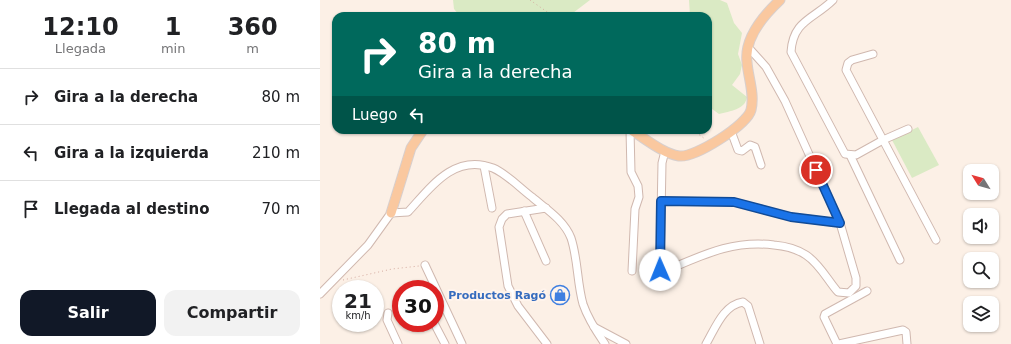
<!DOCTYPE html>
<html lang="es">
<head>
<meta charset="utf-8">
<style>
  :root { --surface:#fff; --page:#f2f2f2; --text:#202124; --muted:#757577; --line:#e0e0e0; --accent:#111827 }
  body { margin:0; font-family:"DejaVu Sans",sans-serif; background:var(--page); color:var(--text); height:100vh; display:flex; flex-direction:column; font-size:15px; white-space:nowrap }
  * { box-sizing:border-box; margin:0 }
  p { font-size:13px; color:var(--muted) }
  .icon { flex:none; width:22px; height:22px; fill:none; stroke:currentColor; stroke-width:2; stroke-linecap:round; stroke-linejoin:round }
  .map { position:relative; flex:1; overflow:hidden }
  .drawer { display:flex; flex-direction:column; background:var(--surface); width:320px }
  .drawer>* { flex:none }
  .top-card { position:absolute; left:12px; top:12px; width:380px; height:122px; border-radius:12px; box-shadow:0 1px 3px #0004; background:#00695c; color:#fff; overflow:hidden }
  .needle { width:26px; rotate:307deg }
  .buttons { position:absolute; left:643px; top:164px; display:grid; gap:8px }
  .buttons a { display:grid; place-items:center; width:36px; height:36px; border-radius:8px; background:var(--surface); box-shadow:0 1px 3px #0004; font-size:20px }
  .speed { position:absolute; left:12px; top:280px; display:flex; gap:8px; font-size:20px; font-weight:700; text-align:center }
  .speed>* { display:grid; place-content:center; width:52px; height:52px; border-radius:50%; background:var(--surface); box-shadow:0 1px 3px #0004; line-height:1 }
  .speed small { font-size:10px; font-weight:400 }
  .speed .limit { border:6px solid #d22; background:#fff; color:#111 }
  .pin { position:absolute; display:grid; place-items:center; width:34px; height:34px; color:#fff; margin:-17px; border:2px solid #fff; border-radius:50%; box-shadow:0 1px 4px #0007 }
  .me { position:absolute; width:44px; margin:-22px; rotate:359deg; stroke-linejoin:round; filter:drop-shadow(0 0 3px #0008) }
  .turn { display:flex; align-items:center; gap:14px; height:84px; padding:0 20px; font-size:18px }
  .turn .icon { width:52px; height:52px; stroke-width:2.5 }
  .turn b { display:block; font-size:28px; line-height:34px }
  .then { display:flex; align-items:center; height:38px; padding:0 20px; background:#0003; gap:8px; font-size:15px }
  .eta { display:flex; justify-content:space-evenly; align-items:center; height:68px; text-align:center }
  .eta b { font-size:24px; font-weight:700; line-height:28px }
  .button { display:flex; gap:8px; margin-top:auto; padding:8px 20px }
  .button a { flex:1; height:46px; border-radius:12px; background:var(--accent); color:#fff; font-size:16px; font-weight:700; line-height:46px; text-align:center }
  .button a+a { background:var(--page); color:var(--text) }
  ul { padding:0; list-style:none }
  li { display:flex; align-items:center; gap:12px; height:56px; padding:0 20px; border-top:1px solid var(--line) }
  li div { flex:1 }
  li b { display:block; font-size:15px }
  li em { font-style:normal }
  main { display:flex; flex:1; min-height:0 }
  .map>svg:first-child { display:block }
</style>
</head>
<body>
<main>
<section class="drawer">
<div class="eta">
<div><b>12:10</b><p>Llegada</p></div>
<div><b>1</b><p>min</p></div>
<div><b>360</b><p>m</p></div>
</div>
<ul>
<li><svg class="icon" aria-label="right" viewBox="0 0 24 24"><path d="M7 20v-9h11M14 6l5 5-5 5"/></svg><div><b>Gira a la derecha</b></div><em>80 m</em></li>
<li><svg class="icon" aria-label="left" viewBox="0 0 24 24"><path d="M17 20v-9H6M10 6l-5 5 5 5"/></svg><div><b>Gira a la izquierda</b></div><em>210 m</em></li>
<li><svg class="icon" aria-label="arrive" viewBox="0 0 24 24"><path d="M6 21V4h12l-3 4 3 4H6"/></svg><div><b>Llegada al destino</b></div><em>70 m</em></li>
</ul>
<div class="button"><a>Salir</a><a>Compartir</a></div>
</section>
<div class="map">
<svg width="691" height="344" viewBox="0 0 691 344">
  <rect width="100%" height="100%" fill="#fcf0e6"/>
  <g fill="#daeac4">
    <polygon points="133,0 270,0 249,16 140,16 134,9"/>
    <path d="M369,0H400L407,3L414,23L422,33L418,54L422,65L420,74L412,85L427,97C425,110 410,111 399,114L388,106V16H370Z"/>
    <polygon points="598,127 619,165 592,178 572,140"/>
  </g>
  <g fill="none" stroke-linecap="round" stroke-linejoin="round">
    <defs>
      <g id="minor">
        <path d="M513,0C494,19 473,20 471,52L525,154L536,155L563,140L588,129"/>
        <polyline points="553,54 532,60 528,63 526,70 616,240"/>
        <polyline points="310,130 311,172 318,186 319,197 315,209 312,271"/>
        <polyline points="411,131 418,150 422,151 430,145 435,147 441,165"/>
        <path d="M345,151L342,163L340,270L345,271C383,255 412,240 454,245C465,246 477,249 486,255C500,264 508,281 518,292L529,293L536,286V278L520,223L465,101L446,67L428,47"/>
        <polyline points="530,155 580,260"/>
        <polyline points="164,166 172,208"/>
        <polyline points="341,201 414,202 471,217 520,223"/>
        <polyline points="226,208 187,214 182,219 179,227 188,286 198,306 227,344"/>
        <polyline points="204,211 226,261"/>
        <polyline points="105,265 142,344"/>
        <path d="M0,294L48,245L71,213L88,212C110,188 134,153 173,168C187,174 200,188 212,197C226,209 244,220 251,238C258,259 257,283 263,304C268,319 276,331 285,344"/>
        <polyline points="68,313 67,320 78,344"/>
        <polyline points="114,323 125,344"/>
        <polyline points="274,327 306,344"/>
        <path d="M386,344C395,329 403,305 423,302L428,306L440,344"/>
        <polyline points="517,344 504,317 505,314 547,291"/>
        <polyline points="519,344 583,330 586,332 587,344"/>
      </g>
      <g id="major">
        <path d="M311,130C326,139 342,153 359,156C375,158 427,125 431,110C435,94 428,77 427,62C424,38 444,15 460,0"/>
        <polyline points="71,213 91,148 103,130"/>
      </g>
    </defs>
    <use href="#minor" stroke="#d0b8af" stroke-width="9"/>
    <use href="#major" stroke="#d8cfcd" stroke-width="11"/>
    <g stroke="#d6aca1" stroke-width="1" stroke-dasharray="1 3" stroke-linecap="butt">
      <polyline points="210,0 233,16"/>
      <polyline points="373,130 385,139"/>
      <polyline points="23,280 72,269 99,266"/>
    </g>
    <use href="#minor" stroke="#fff" stroke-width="7"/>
    <use href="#major" stroke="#fac89f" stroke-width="9"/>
  </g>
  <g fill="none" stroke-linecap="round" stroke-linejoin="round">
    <defs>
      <polyline id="route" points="340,270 341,201 414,202 471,217 520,223 496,170"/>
    </defs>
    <use href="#route" stroke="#114b97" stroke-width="10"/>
    <use href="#route" stroke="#1a73e8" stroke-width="7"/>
  </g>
  <defs>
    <symbol id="shop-ring" viewBox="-11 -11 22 22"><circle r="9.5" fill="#fff4ec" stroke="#3f7fe0" stroke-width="1.5"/><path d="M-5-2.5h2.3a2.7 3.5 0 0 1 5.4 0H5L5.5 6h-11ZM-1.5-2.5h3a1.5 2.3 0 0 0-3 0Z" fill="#3f7fe0"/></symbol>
  </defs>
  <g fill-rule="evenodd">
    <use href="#shop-ring" x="229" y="284" width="22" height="22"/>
  </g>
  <g text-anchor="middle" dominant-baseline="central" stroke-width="4" stroke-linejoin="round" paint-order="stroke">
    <g font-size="11" font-weight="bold" fill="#366cbe" stroke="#fff4ec" text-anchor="end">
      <text x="226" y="295">Productos Ragó</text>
    </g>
  </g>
</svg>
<div class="buttons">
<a><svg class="needle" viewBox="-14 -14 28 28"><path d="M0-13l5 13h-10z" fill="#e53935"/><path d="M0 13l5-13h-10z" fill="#757577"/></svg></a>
<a><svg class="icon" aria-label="sound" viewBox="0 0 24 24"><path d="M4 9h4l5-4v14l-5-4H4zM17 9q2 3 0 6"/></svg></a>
<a><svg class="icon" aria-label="search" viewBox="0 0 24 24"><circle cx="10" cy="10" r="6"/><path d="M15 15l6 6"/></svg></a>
<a><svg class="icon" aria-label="layers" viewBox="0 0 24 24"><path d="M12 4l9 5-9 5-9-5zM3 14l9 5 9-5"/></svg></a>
</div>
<div class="speed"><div>21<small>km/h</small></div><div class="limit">30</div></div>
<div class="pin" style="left:496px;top:170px;background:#d93025"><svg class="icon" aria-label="arrive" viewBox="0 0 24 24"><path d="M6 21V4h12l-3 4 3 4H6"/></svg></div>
<svg class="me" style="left:340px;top:270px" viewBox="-20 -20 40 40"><circle r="19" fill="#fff"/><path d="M0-13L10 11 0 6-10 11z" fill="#1a73e8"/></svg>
<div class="top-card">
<div class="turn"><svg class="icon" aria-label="right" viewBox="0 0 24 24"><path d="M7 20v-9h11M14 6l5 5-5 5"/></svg><div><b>80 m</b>Gira a la derecha</div></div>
<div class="then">Luego<svg class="icon" aria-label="left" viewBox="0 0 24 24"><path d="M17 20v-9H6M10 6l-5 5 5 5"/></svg></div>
</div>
</div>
</main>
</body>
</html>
